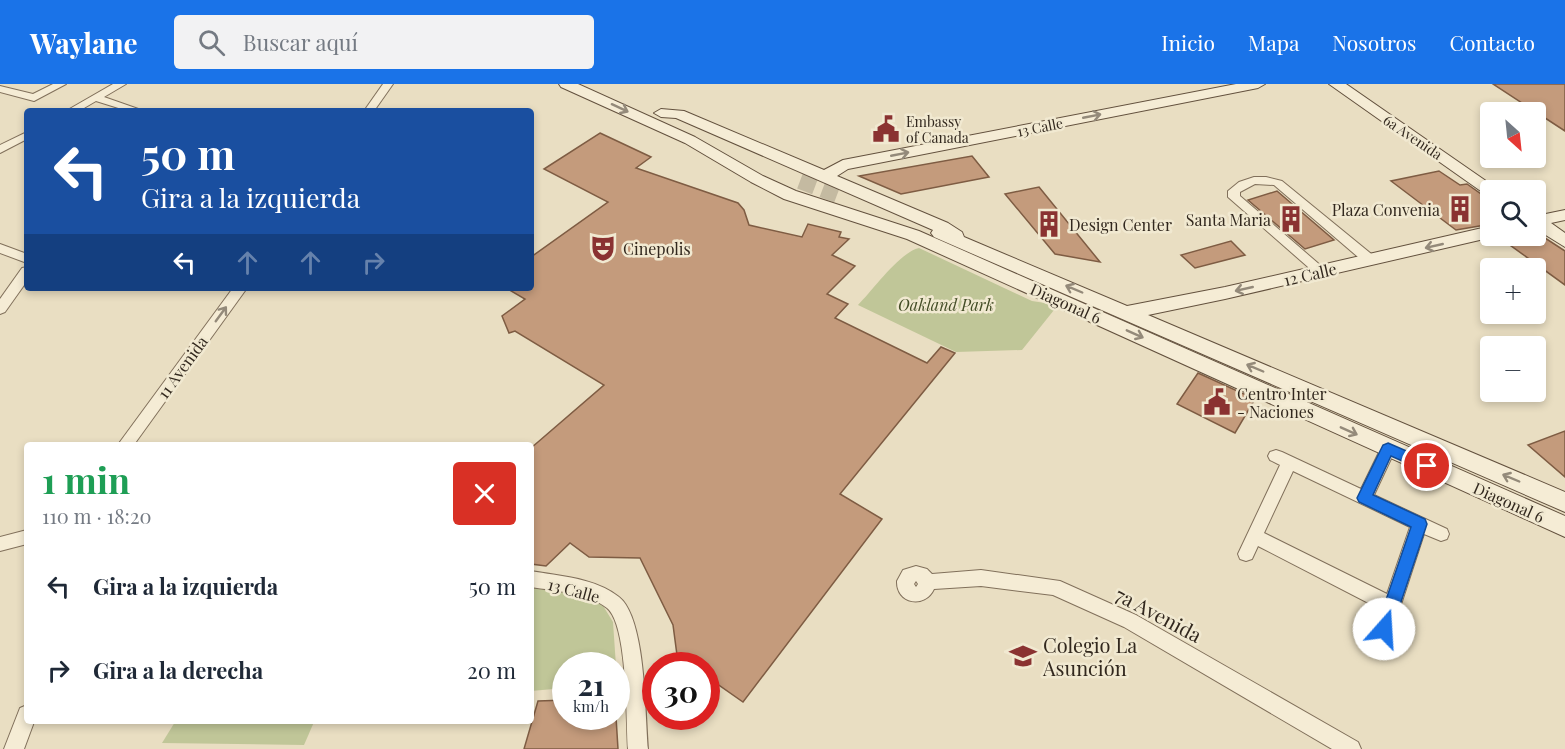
<!DOCTYPE html>
<html lang="es">
<head>
<meta charset="utf-8">
<style>
  :root { --surface:#fff; --page:#f2f2f3; --text:#1f2937; --muted:#747a83; --accent:#1a73e8 }
  body { margin:0; font-family:"Playfair Display",serif; background:var(--page); color:var(--text); height:100vh; display:flex; flex-direction:column; font-size:22px; white-space:nowrap }
  * { box-sizing:border-box; margin:0 }
  p { font-size:20px; color:var(--muted) }
  .icon { flex:none; width:33px; height:33px; fill:none; stroke:currentColor; stroke-width:2; stroke-linecap:round; stroke-linejoin:round }
  .map { position:relative; flex:1; overflow:hidden }
  .sheet { position:absolute; left:24px; top:358px; width:510px; height:282px; display:flex; flex-direction:column; background:var(--surface); border-radius:6px; box-shadow:0 3px 9px #0003 }
  .sheet>* { flex:none }
  .hud { position:absolute; left:24px; top:24px; width:510px; height:183px; border-radius:6px; box-shadow:0 3px 9px #0003; background:#1a4fa0; color:#fff; overflow:hidden }
  .needle { width:39px; rotate:153deg }
  .tools { position:absolute; left:1480px; top:18px; display:grid; gap:12px }
  .tools a { display:grid; place-items:center; width:66px; height:66px; border-radius:6px; background:var(--surface); box-shadow:0 3px 9px #0003; font-size:30px }
  .speed { position:absolute; left:552px; top:568px; display:flex; gap:12px; font-size:30px; font-weight:700; text-align:center }
  .speed>* { display:grid; place-content:center; width:78px; height:78px; border-radius:50%; background:var(--surface); box-shadow:0 3px 9px #0003; line-height:1 }
  .speed small { font-size:15px; font-weight:400 }
  .speed .limit { border:9px solid #d22; background:#fff; color:#111 }
  .pin { position:absolute; display:grid; place-items:center; width:51px; height:51px; color:#fff; margin:-26px; border:3px solid #fff; border-radius:50%; box-shadow:0 2px 6px #0007 }
  .me { position:absolute; width:66px; margin:-33px; rotate:19deg; stroke-linejoin:round; filter:drop-shadow(0 0 4px #0008) }
  .turn { display:flex; align-items:center; gap:21px; height:126px; padding:0 18px; font-size:27px }
  .turn .icon { width:78px; height:78px; stroke-width:2.5 }
  .turn b { display:block; font-size:42px; line-height:51px }
  .lanes { display:flex; align-items:center; height:57px; padding:0 18px; background:#0003; justify-content:center; gap:30px; direction:ltr }
  .lanes .off { opacity:.35 }
  .round { display:grid; place-items:center; flex:none; width:63px; height:63px; border-radius:6px; background:var(--page) }
  .overview { display:flex; align-items:center; justify-content:space-between; height:102px; padding:0 18px }
  h1 { font-size:36px; font-weight:700; line-height:45px; color:#1e9e55 }
  ul { padding:0; list-style:none }
  li { display:flex; align-items:center; gap:18px; height:84px; padding:0 18px }
  li div { flex:1 }
  li b { display:block; font-size:22px }
  li em { font-style:normal }
  header { display:flex; align-items:center; gap:36px; box-sizing:border-box; height:84px; padding:0 30px; background:var(--accent); color:#fff }
  header strong { font-size:28px }
  nav { display:flex; gap:33px; margin-inline-start:auto; font-size:21px }
  .search { width:420px; height:54px; background:var(--page); display:flex; align-items:center; gap:15px; box-sizing:border-box; padding:0 21px; border-radius:6px; color:var(--muted); font-size:22px }
  .map>svg:first-child { display:block }
</style>
</head>
<body>
<header>
<strong>Waylane</strong>
<div class="search"><svg class="icon" aria-label="search" viewBox="0 0 24 24"><circle cx="10" cy="10" r="6"/><path d="M15 15l6 6"/></svg>Buscar aquí</div>
<nav><a>Inicio</a><a>Mapa</a><a>Nosotros</a><a>Contacto</a></nav>
</header>
<div class="map">
<svg width="1565" height="665" viewBox="0 0 1565 665">
  <rect width="100%" height="100%" fill="#e9dec2"/>
  <g fill="#c0c698">
    <path d="M919,164L1032,217L1058,221L1022,266L956,268L858,221C873,206 900,168 919,164Z"/>
    <polygon points="531,497 597,512 613,538 616,582 566,582 565,604 531,607"/>
    <polygon points="175,638 314,638 304,661 162,659"/>
  </g>
  <g fill="#c49b7c" stroke="#7e5c43" stroke-width="1.5">
    <polygon points="1493,0 1565,0 1565,47"/>
    <polygon points="600,49 651,73 636,84 738,119 744,126 749,141 802,153 808,140 841,148 839,153 849,155 832,171 855,182 827,210 848,220 835,234 927,279 941,263 955,269 840,410 882,435 743,618 706,592 706,582 693,582 677,571 673,541 640,474 589,473 570,459 546,482 531,480 531,364 604,301 515,247 509,249 502,232 525,215 506,204 531,204 531,173 608,118 544,85"/>
    <polygon points="972,72 989,93 901,110 859,92"/>
    <polygon points="1439,87 1460,101 1467,100 1484,112 1491,113 1491,140 1456,146 1391,97"/>
    <polygon points="1039,103 1100,178 1055,170 1005,110"/>
    <polygon points="1277,107 1334,156 1305,165 1248,116"/>
    <polygon points="1519,152 1542,152 1565,167 1565,201 1503,156"/>
    <polygon points="1231,157 1245,171 1195,184 1181,171"/>
    <polygon points="1198,289 1255,315 1235,349 1177,320"/>
    <polygon points="1565,347 1565,393 1528,361"/>
    <polygon points="566,616 566,633 616,633 618,665 524,665 538,617"/>
  </g>
  <g fill="none" stroke-linecap="round" stroke-linejoin="round">
    <polyline stroke="#c4baa1" stroke-width="16" stroke-dasharray="16 8" stroke-linecap="butt" points="800,97 837,111"/>
    <defs>
      <g id="street">
        <polygon points="53,0 66,0 34,17 0,8 0,2 33,10"/>
        <polygon points="113,0 126,0 104,13 144,27 128,27 96,17 79,27 66,27"/>
        <polygon points="383,0 393,0 374,27 364,27"/>
        <polygon points="27,48 27,55 0,69 0,61"/>
        <polygon points="1254,93 1266,93 1282,97 1375,173 1376,176 1375,179 1365,179 1274,101 1255,100 1240,108 1240,112 1327,187 1321,191 1316,190 1228,113 1228,107 1239,98"/>
        <polygon points="0,160 27,170 27,179 0,169"/>
        <polygon points="27,183 27,197 5,228 0,230 0,215 22,184"/>
        <polygon points="233,204 247,204 133,362 117,362"/>
        <path d="M1388,358L1393,360L1396,364L1374,411L1447,445L1449,450L1447,455L1441,457L1424,450L1393,545L1390,551L1384,553L1378,551L1375,545L1382,526L1258,462L1252,475L1246,477L1240,475L1238,470L1280,381L1270,376L1268,372L1270,368L1276,366L1282,368L1361,405L1383,360ZM1293,387L1410,443L1387,510L1264,449Z"/>
        <polygon points="27,446 27,460 0,467 0,453"/>
        <path d="M916,482L927,485L932,490L981,486L1060,497L1136,531L1358,658L1361,665H1332L1124,543L1053,511L981,502L934,505C925,525 896,520 897,497L903,486ZM916,497L918,500L916,503L914,500Z"/>
        <path d="M531,487C559,492 596,494 619,513C646,534 645,631 648,665H628C626,636 628,541 607,524C587,508 555,507 531,503Z"/>
        <polygon points="27,621 27,638 34,638 24,665 4,665 20,624"/>
      </g>
      <g id="secondary">
        <polygon points="559,0 578,0 695,53 763,92 796,107 919,147 1565,432 1565,453 907,155 784,115 751,98 685,59 561,3"/>
        <polygon points="1236,0 1265,0 1258,4 848,85 837,92 948,139 962,148 964,153 1127,222 1225,203 1491,142 1491,152 1497,152 1225,215 1148,231 1565,408 1565,428 934,153 931,149 933,146 676,34 661,33 654,29 661,25 684,27 824,86 843,76"/>
        <polygon points="1329,0 1346,0 1499,106 1491,106 1491,111 1485,110"/>
        <polygon points="1565,126 1565,136 1551,139 1565,149 1565,163 1536,145 1536,132"/>
      </g>
    </defs>
    <use href="#street" stroke="#81705b" stroke-width="2"/>
    <use href="#secondary" stroke="#63513e" stroke-width="2"/>
    <use href="#street" fill="#f5ecd5" fill-rule="evenodd"/>
    <use href="#secondary" fill="#f5ecd5" fill-rule="evenodd"/>
  </g>
  <defs><path id="oneway-shaft" d="M-6 0H5M1.5-3L5.5 0L1.5 3" fill="none" stroke-width="1.6" stroke-linecap="round" stroke-linejoin="round" transform="scale(1.5)"/></defs>
  <g stroke="#948a7a">
    <use href="#oneway-shaft" transform="translate(620 24) rotate(25)"/>
    <use href="#oneway-shaft" transform="translate(1092 32) rotate(-11)"/>
    <use href="#oneway-shaft" transform="translate(900 70) rotate(-11)"/>
    <use href="#oneway-shaft" transform="translate(1434 162) rotate(167)"/>
    <use href="#oneway-shaft" transform="translate(1074 205) rotate(-157)"/>
    <use href="#oneway-shaft" transform="translate(1244 205) rotate(167)"/>
    <use href="#oneway-shaft" transform="translate(221 230) rotate(-54)"/>
    <use href="#oneway-shaft" transform="translate(1135 250) rotate(24)"/>
    <use href="#oneway-shaft" transform="translate(1255 284) rotate(-157)"/>
    <use href="#oneway-shaft" transform="translate(1349 347) rotate(24)"/>
    <use href="#oneway-shaft" transform="translate(1511 394) rotate(-157)"/>
  </g>
  <polygon fill="#1a73e8" stroke="#114b97" stroke-width="1.5" points="1388,359 1432,378 1434,382 1432,386 1427,388 1391,372 1373,411 1425,435 1427,440 1390,551 1384,553 1378,551 1376,545 1411,443 1359,418 1357,414 1383,361"/>
  <defs>
    <symbol id="civic-bare" viewBox="-9 -9 18 18"><path d="M-.6-6.5H3V-4.5H.6V-3L4-1V1h2V6H-6V1h2V-1L-.6-3ZM-1.2 2.5V6h2.4V2.5Z" fill="#8a3231" stroke="#f1e9d1" stroke-width="2.5" paint-order="stroke"/></symbol>
    <symbol id="building-bare" viewBox="-9 -9 18 18"><path d="M-4-6H4V6H1V3H-1V6H-4ZM-2.5-4.3h1.7v1.8h-1.7ZM.8-4.3h1.7v1.8H.8ZM-2.5-1h1.7V.8h-1.7ZM.8-1h1.7V.8H.8Z" fill="#8a3231" stroke="#f1e9d1" stroke-width="2.5" paint-order="stroke"/></symbol>
    <symbol id="theatre-bare" viewBox="-9 -9 18 18"><path d="M-5-5.5Q0-4 5-5.5V0Q5 5 0 6Q-5 5-5 0ZM-3.3-2.5H-1v1.5H-3.3ZM1-2.5H3.3v1.5H1ZM-2.8 1Q0 5.5 2.8 1Z" fill="#8a3231" stroke="#f1e9d1" stroke-width="2.5" paint-order="stroke"/></symbol>
    <symbol id="school-bare" viewBox="-9 -9 18 18"><path d="M0-5L7-2L0 1L-7-2ZM-4 1L0 2.5L4 1V4Q0 6-4 4Z" fill="#8a3231" stroke="#f1e9d1" stroke-width="2.5" paint-order="stroke"/></symbol>
  </defs>
  <g fill-rule="evenodd">
    <use href="#civic-bare" x="867" y="26" width="38" height="38"/>
    <use href="#building-bare" x="1441" y="106" width="38" height="38"/>
    <use href="#building-bare" x="1272" y="116" width="38" height="38"/>
    <use href="#building-bare" x="1030" y="121" width="38" height="38"/>
    <use href="#theatre-bare" x="584" y="145" width="38" height="38"/>
    <use href="#civic-bare" x="1198" y="299" width="38" height="38"/>
    <use href="#school-bare" x="1004" y="553" width="38" height="38"/>
  </g>
  <g text-anchor="middle" dominant-baseline="central" stroke-width="5" stroke-linejoin="round" paint-order="stroke">
    <g font-size="14" fill="#32281e" stroke="#f1e9d1" text-anchor="start">
      <text x="906" y="37">Embassy<tspan x="906" dy="16">of Canada</tspan></text>
    </g>
    <g font-size="14" fill="#32281e" stroke="#f1e9d1">
      <text transform="translate(1040 43) rotate(-11)">13 Calle</text>
      <text transform="translate(1413 53) rotate(34)">6a Avenida</text>
    </g>
    <g font-size="16" fill="#32281e" stroke="#f1e9d1" text-anchor="start">
      <text x="1440" y="125" text-anchor="end">Plaza Convenia</text>
      <text x="1271" y="135" text-anchor="end">Santa Maria</text>
      <text x="1069" y="140">Design Center</text>
      <text x="623" y="164">Cinepolis</text>
      <text x="1237" y="309">Centro Inter<tspan x="1237" dy="18">- Naciones</tspan></text>
    </g>
    <g font-size="16" fill="#32281e" stroke="#f1e9d1">
      <text transform="translate(1310 190) rotate(-13)">12 Calle</text>
      <text transform="translate(1066 219) rotate(24)">Diagonal 6</text>
      <text transform="translate(182 283) rotate(-54)">11 Avenida</text>
      <text transform="translate(1509 418) rotate(24)">Diagonal 6</text>
      <text transform="translate(574 506) rotate(15)">13 Calle</text>
    </g>
    <g font-size="16" font-style="italic" fill="#434d26" stroke="#f1e9d1">
      <text x="946" y="220">Oakland Park</text>
    </g>
    <g font-size="20" fill="#32281e" stroke="#f1e9d1">
      <text transform="translate(1159 530) rotate(28)">7a Avenida</text>
    </g>
    <g font-size="20" fill="#32281e" stroke="#f1e9d1" text-anchor="start">
      <text x="1043" y="560">Colegio La<tspan x="1043" dy="23">Asunción</tspan></text>
    </g>
  </g>
</svg>
<div class="tools">
<a><svg class="needle" viewBox="-14 -14 28 28"><path d="M0-13l5 13h-10z" fill="#e53935"/><path d="M0 13l5-13h-10z" fill="#747a83"/></svg></a>
<a><svg class="icon" aria-label="search" viewBox="0 0 24 24"><circle cx="10" cy="10" r="6"/><path d="M15 15l6 6"/></svg></a>
<a>+</a>
<a>−</a>
</div>
<div class="speed"><div>21<small>km/h</small></div><div class="limit">30</div></div>
<div class="pin" style="left:1427px;top:382px;background:#d93025"><svg class="icon" aria-label="arrive" viewBox="0 0 24 24"><path d="M6 21V4h12l-3 4 3 4H6"/></svg></div>
<svg class="me" style="left:1384px;top:545px" viewBox="-20 -20 40 40"><circle r="19" fill="#fff"/><path d="M0-13L10 11 0 6-10 11z" fill="#1a73e8"/></svg>
<div class="hud">
<div class="turn"><svg class="icon" aria-label="left" viewBox="0 0 24 24"><path d="M17 20v-9H6M10 6l-5 5 5 5"/></svg><div><b>50 m</b>Gira a la izquierda</div></div>
<div class="lanes"><svg class="icon" aria-label="left" viewBox="0 0 24 24"><path d="M17 20v-9H6M10 6l-5 5 5 5"/></svg><svg class="icon off" aria-label="ahead" viewBox="0 0 24 24"><path d="M12 20V5M6 11l6-6 6 6"/></svg><svg class="icon off" aria-label="ahead" viewBox="0 0 24 24"><path d="M12 20V5M6 11l6-6 6 6"/></svg><svg class="icon off" aria-label="right" viewBox="0 0 24 24"><path d="M7 20v-9h11M14 6l5 5-5 5"/></svg></div>
</div>
<section class="sheet">
<div class="overview"><div><h1>1 min</h1><p>110 m · 18:20</p></div><a class="round" style="background:#d93025;color:#fff"><svg class="icon" aria-label="close" viewBox="0 0 24 24"><path d="M6 6l12 12M18 6L6 18"/></svg></a></div>
<ul>
<li><svg class="icon" aria-label="left" viewBox="0 0 24 24"><path d="M17 20v-9H6M10 6l-5 5 5 5"/></svg><div><b>Gira a la izquierda</b></div><em>50 m</em></li>
<li><svg class="icon" aria-label="right" viewBox="0 0 24 24"><path d="M7 20v-9h11M14 6l5 5-5 5"/></svg><div><b>Gira a la derecha</b></div><em>20 m</em></li>
</ul>
</section>
</div>
</body>
</html>
